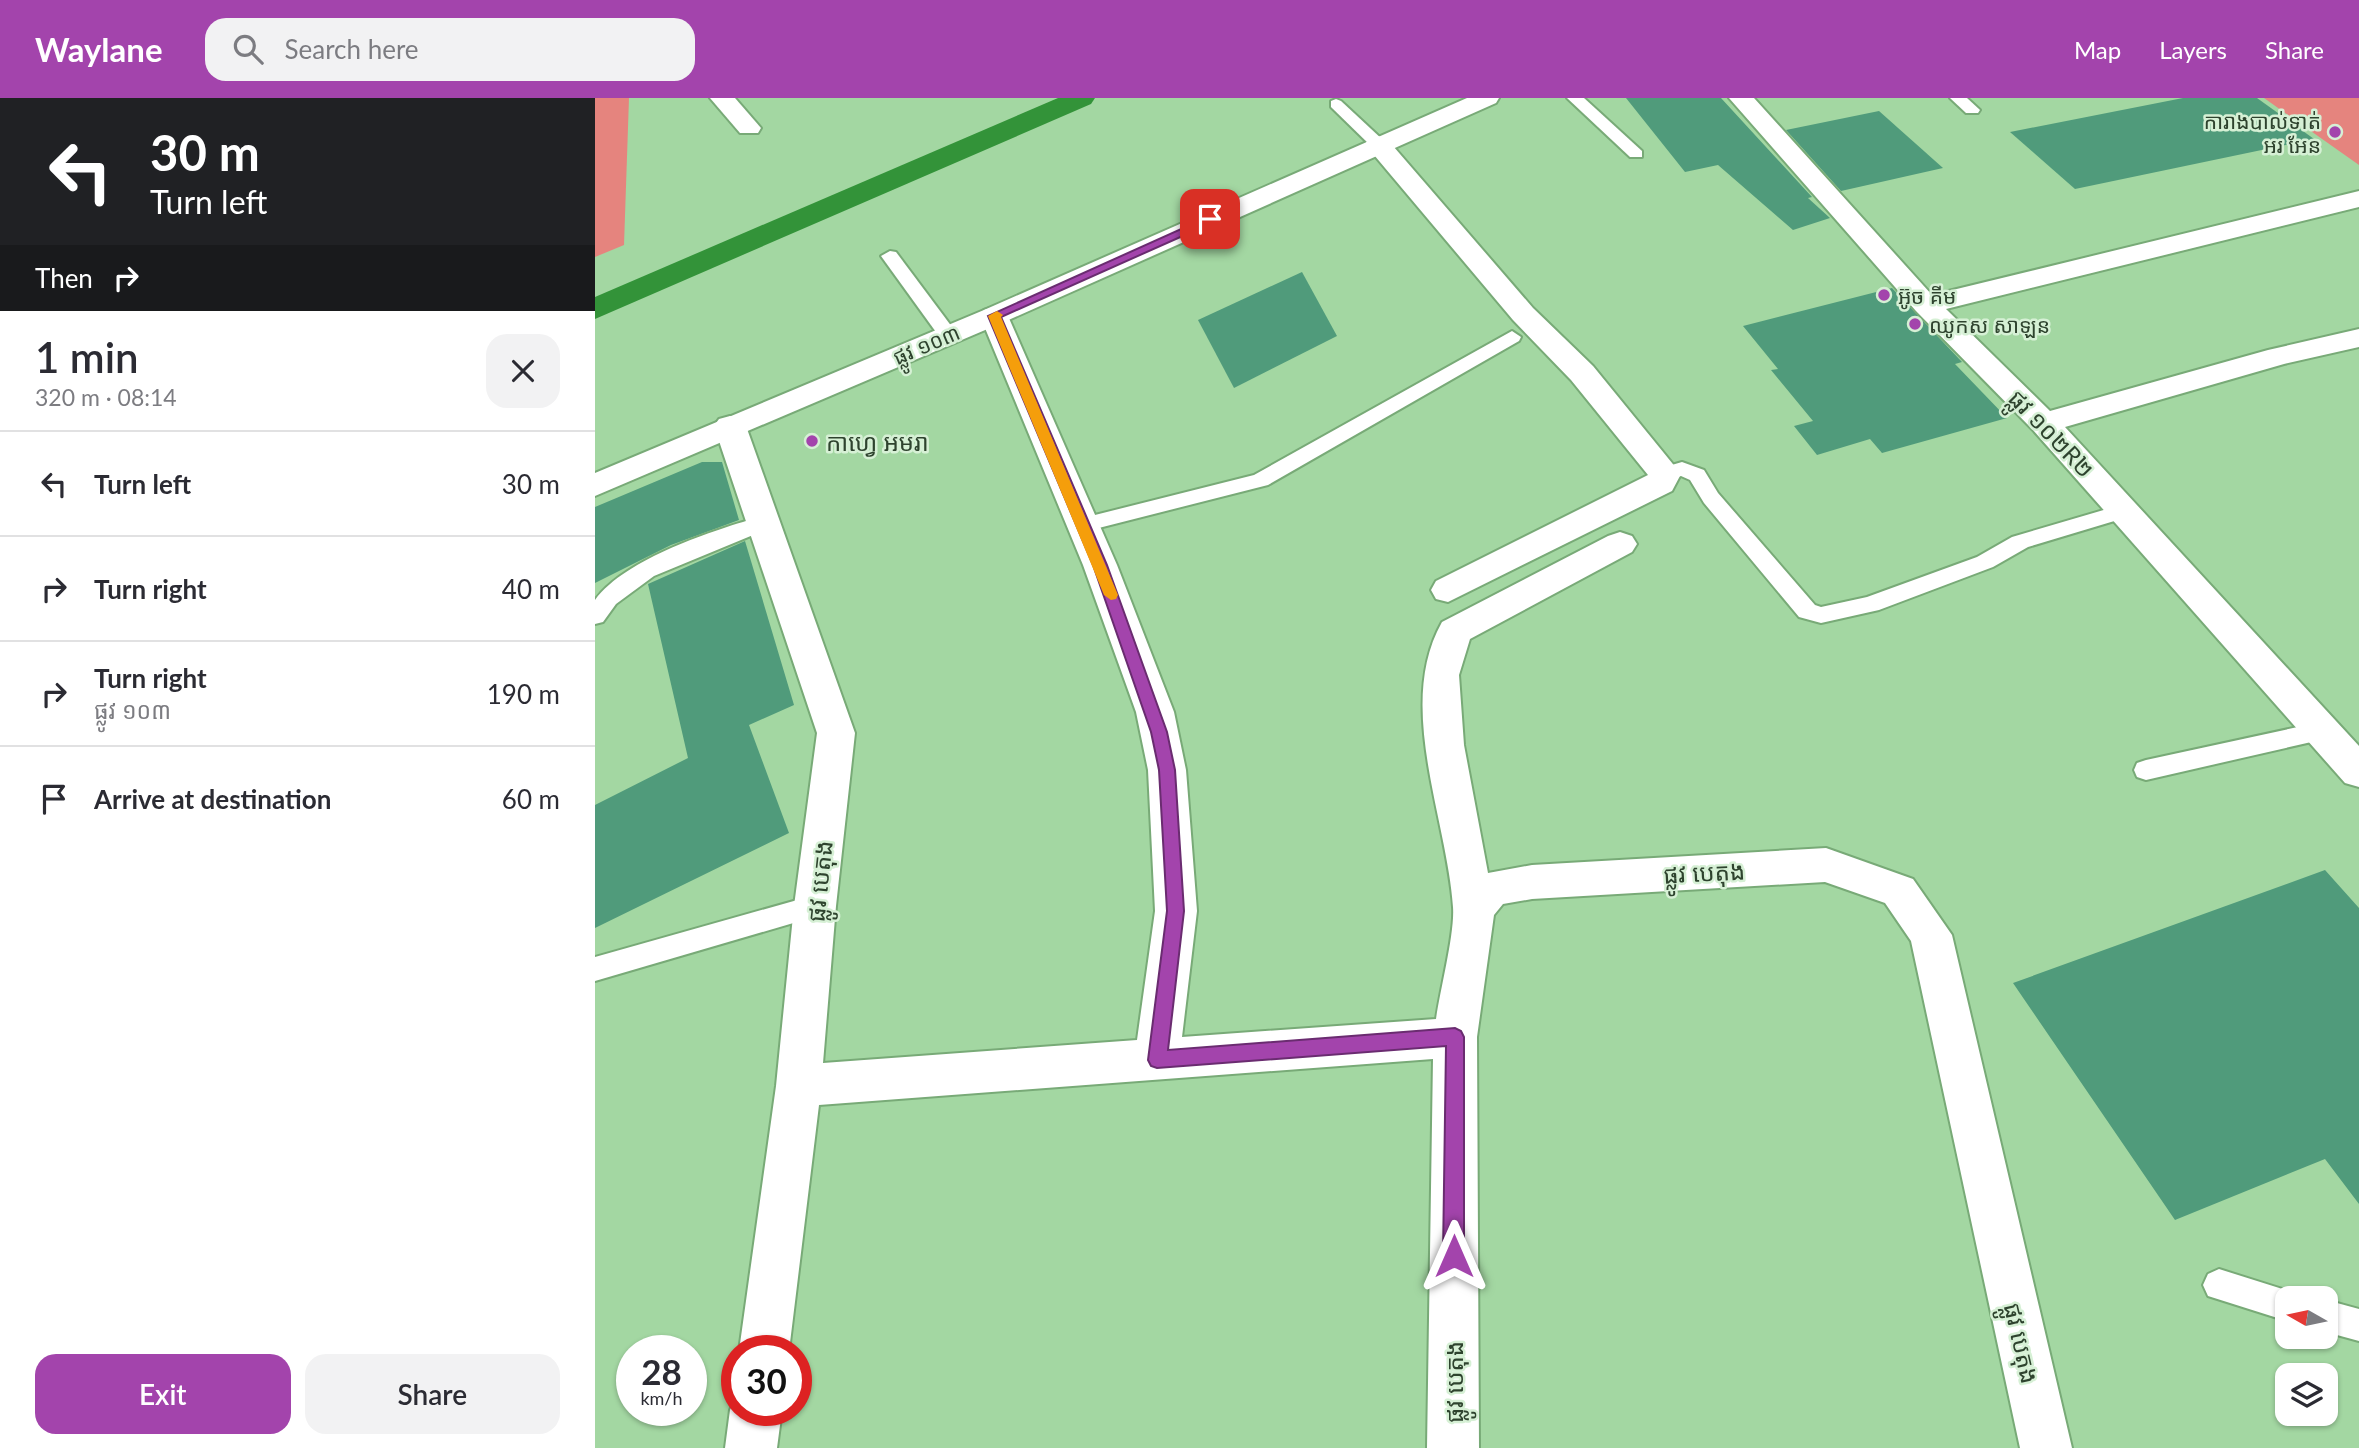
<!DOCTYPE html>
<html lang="en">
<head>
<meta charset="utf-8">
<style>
  :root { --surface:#fff; --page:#f2f2f3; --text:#2b2b33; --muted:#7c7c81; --line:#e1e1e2; --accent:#a344ac }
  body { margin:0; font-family:Lato,"Noto Sans Khmer",sans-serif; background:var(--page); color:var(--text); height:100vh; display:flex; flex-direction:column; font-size:26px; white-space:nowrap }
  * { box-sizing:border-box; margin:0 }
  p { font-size:23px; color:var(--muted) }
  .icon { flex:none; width:38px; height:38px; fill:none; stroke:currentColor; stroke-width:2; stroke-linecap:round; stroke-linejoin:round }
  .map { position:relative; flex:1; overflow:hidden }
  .side { display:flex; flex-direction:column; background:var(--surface); width:595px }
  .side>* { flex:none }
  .top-card { background:#202124; color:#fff; overflow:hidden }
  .needle { width:46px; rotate:279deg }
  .tools { position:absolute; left:1680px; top:1188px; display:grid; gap:14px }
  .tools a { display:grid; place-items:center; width:63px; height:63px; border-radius:14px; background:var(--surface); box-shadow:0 2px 5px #0004; font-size:35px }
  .speed { position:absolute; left:21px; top:1237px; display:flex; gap:14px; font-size:35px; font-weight:700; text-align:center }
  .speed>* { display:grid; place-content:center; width:91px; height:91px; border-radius:50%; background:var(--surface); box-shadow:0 2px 5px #0004; line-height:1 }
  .speed small { font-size:18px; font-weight:400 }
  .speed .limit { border:10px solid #d22; background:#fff; color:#111 }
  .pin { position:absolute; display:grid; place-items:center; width:60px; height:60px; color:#fff; margin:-30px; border-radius:14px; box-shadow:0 4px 10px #0006 }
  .me { position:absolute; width:77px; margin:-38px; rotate:0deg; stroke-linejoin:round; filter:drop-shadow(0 0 5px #0008) }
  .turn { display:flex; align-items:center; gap:24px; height:147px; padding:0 35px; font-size:32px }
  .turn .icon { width:91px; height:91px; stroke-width:2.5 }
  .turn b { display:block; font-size:49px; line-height:60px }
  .then { display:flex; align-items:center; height:66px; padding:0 35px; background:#0003; gap:14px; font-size:26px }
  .round { display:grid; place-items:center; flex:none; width:74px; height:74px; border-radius:21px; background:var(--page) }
  .head { display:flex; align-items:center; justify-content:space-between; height:119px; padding:0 35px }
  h1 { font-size:42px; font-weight:600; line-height:52px }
  .primary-button { display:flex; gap:14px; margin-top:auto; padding:14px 35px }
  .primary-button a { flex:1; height:80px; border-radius:21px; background:var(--accent); color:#fff; font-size:28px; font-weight:600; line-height:80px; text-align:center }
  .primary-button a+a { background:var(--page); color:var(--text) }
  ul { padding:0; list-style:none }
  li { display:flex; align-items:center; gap:21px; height:105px; padding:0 35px; border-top:2px solid var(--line) }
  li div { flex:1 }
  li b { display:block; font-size:26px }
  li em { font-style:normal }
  header { display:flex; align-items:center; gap:42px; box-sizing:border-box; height:98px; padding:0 35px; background:var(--accent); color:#fff }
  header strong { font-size:33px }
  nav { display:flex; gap:38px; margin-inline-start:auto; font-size:24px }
  .search { width:490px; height:63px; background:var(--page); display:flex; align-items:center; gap:18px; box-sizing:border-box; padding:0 24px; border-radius:21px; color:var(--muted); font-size:26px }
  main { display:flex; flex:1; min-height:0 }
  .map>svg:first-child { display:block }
</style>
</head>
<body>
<header>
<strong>Waylane</strong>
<div class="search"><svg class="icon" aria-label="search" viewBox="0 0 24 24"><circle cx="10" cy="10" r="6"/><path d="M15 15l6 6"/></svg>Search here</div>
<nav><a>Map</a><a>Layers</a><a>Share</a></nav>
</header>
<main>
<section class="side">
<div class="top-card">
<div class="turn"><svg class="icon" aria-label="left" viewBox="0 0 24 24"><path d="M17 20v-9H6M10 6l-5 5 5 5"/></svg><div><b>30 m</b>Turn left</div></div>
<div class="then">Then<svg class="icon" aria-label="right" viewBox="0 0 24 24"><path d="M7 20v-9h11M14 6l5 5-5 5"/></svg></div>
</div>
<div class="head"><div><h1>1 min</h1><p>320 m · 08:14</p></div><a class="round"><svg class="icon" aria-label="close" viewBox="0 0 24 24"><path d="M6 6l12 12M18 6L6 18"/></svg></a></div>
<ul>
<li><svg class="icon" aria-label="left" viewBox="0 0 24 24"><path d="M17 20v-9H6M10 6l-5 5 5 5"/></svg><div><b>Turn left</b></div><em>30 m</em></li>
<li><svg class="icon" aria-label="right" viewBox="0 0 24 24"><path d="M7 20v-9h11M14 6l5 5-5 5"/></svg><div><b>Turn right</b></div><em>40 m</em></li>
<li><svg class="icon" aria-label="right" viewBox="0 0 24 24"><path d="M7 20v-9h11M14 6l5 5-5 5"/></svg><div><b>Turn right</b><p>ផ្លូវ ១០៣</p></div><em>190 m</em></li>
<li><svg class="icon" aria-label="arrive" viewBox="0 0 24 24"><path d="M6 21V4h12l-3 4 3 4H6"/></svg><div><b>Arrive at destination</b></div><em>60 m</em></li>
</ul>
<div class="primary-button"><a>Exit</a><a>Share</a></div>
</section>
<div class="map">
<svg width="1764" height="1350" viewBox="0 0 1764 1350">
  <rect width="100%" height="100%" fill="#a3d7a2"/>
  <g fill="#e5847e">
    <polygon points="0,0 34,0 29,147 0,159"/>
    <polygon points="1669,0 1764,0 1764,67"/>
  </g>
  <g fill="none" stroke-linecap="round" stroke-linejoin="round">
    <polygon fill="#339339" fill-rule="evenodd" points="463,0 500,0 496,6 0,221 0,199"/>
  </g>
  <g fill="#509b7b">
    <polygon points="1031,0 1126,0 1217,99 1213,100 1235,120 1198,132 1123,67 1090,74"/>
    <polygon points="1588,0 1662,0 1719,41 1480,91 1415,34"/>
    <polygon points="1284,13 1348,70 1246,93 1191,32"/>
    <polygon points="707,174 742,238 639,290 603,222"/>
    <polygon points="1297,190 1367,264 1360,266 1412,320 1287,355 1275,341 1222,357 1199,328 1218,323 1176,272 1183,271 1148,228"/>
    <polygon points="107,364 127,364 144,422 76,447 0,485 0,409"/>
    <polygon points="150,443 199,607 154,627 194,735 0,830 0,707 93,660 53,486"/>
    <polygon points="1730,772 1764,810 1764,1106 1730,1061 1580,1122 1418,885"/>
  </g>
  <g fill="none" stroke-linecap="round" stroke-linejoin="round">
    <defs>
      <g id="lane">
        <polygon points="972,0 989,0 1047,53 1047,59 1035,59"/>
        <polygon points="1355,0 1372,0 1385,12 1383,15 1371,15"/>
        <polygon points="741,1 746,3 789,43 789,49 777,49 736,9 736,3"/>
        <polygon points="295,153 301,154 360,233 362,237 360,241 346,241 286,158"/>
        <polygon points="917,233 926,239 924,243 673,387 488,434 481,432 477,427 481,422 488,420 659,377"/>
        <polygon points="1087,364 1109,372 1123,395 1220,507 1226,509 1272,499 1382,459 1417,439 1529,406 1539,413 1536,418 1433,449 1398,469 1284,512 1226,525 1204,519 1109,405 1095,382 1086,378 1070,383 1060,376 1063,371"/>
        <path d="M168,418L175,420L179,425L175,430L59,478L21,506L8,524L0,526V502C31,460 119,432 168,418Z"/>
        <polygon points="1726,624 1734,626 1738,633 1734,640 1551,682 1542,679 1539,672 1542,665 1551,662"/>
        <polygon points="220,797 229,800 233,808 229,816 0,883 0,859"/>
        <polygon points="1624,1171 1703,1196 1705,1200 1692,1200 1692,1223 1613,1198 1608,1187 1613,1176"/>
        <polygon points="1731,1202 1764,1211 1764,1243 1731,1234"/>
      </g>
      <g id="street">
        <polygon points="115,0 140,0 166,30 163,35 145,35"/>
        <polygon points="1134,0 1159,0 1337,197 1764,93 1764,109 1351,211 1455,313 1673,252 1764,231 1764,249 1689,266 1470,329 1764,648 1764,689 1750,685 1438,332 1321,213"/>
        <polygon points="783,38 792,41 938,210 998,268 1086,376 1077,393 853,504 841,501 836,492 841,483 1053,377 976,282 918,222 774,51 770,46 774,41"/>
        <path d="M399,209L409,212L413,218L522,467L579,614L591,672L602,813L587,939L841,921C845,892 860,835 858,809C852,720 800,607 847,524L1013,438L1025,434L1037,438L1042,446L1037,454L875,541L864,577L869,647L893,775L937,767L1231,750L1318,781L1357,837L1477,1350H1425L1316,843L1290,805L1230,784L937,801L908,806L899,817L882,939L884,1350H832L838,961L224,1007L194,1253H144L181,988L199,808L222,635L119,328L124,321L135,318L146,321L151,328L260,635L241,808L228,965L542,942L560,813L553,672L541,614L488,467L385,218L389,212Z"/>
        <polygon points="142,1296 142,1312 187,1312 182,1350 130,1350 135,1312"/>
      </g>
      <polygon id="secondary" points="872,0 904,0 901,5 409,224 0,398 0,375 389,212"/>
    </defs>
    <use href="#lane" stroke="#78aa77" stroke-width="4"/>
    <use href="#street" stroke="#78aa77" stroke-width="4"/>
    <use href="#secondary" stroke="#78aa77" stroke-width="4"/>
    <use href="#lane" fill="#fff" fill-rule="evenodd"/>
    <use href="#street" fill="#fff" fill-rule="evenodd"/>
    <use href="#secondary" fill="#fff" fill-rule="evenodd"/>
  </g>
  <polygon fill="#a344ac" stroke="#6a2c70" stroke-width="2" points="615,118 619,119 619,124 406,219 512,467 572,634 580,672 589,813 573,952 860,930 866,933 869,939 869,1158 866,1165 859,1168 851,1165 848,1158 851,948 562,970 556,968 553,962 572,813 564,672 556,634 498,467 393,218"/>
  <polygon fill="#f59e0b" points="402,213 408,217 406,219 523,497 521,501 516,502 509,497 393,218"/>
  <g fill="#a344ac" stroke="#d6f0d5" stroke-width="2.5">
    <circle cx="1740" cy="34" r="7"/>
    <circle cx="1289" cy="197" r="7"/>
    <circle cx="1320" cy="226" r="7"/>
    <circle cx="217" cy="343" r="7"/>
  </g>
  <g text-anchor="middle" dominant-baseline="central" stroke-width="5" stroke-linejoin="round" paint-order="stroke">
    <g font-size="21" fill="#2e432e" stroke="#d6f0d5" text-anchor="start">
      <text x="1726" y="22" text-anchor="end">ការាងបាល់ទាត់<tspan x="1726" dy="24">អរ អែន</tspan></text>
      <text x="1303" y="197">អ៊ូច គីម</text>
      <text x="1334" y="226">ឈូកស សាឡន</text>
    </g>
    <g font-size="21" fill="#2e432e" stroke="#d6f0d5">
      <text transform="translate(331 246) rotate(-23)">ផ្លូវ ១០៣</text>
    </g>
    <g font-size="24" fill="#2e432e" stroke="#d6f0d5">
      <text transform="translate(1457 335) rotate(46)">ផ្លូវ ១០២R២</text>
      <text transform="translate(1109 774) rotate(-3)">ផ្លូវ បេតុង</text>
      <text transform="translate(224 783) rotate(-84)">ផ្លូវ បេតុង</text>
      <text transform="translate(1427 1245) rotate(77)">ផ្លូវ បេតុង</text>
      <text transform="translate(858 1284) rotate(-90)">ផ្លូវ បេតុង</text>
    </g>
    <g font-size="24" fill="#2e432e" stroke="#d6f0d5" text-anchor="start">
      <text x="231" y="343">កាហ្វេ អមរា</text>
    </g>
  </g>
</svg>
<div class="tools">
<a><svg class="needle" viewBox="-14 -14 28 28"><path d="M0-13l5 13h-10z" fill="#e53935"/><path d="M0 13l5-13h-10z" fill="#7c7c81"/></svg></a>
<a><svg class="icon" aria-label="layers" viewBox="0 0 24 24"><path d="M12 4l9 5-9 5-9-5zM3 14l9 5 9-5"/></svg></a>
</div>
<div class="speed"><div>28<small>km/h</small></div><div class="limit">30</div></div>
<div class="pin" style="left:615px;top:121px;background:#d93025"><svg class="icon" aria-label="arrive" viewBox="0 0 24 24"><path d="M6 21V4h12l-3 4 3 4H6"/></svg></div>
<svg class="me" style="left:859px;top:1158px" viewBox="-20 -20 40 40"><path d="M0-17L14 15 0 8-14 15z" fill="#a344ac" stroke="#fff" stroke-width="4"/></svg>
</div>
</main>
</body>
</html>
